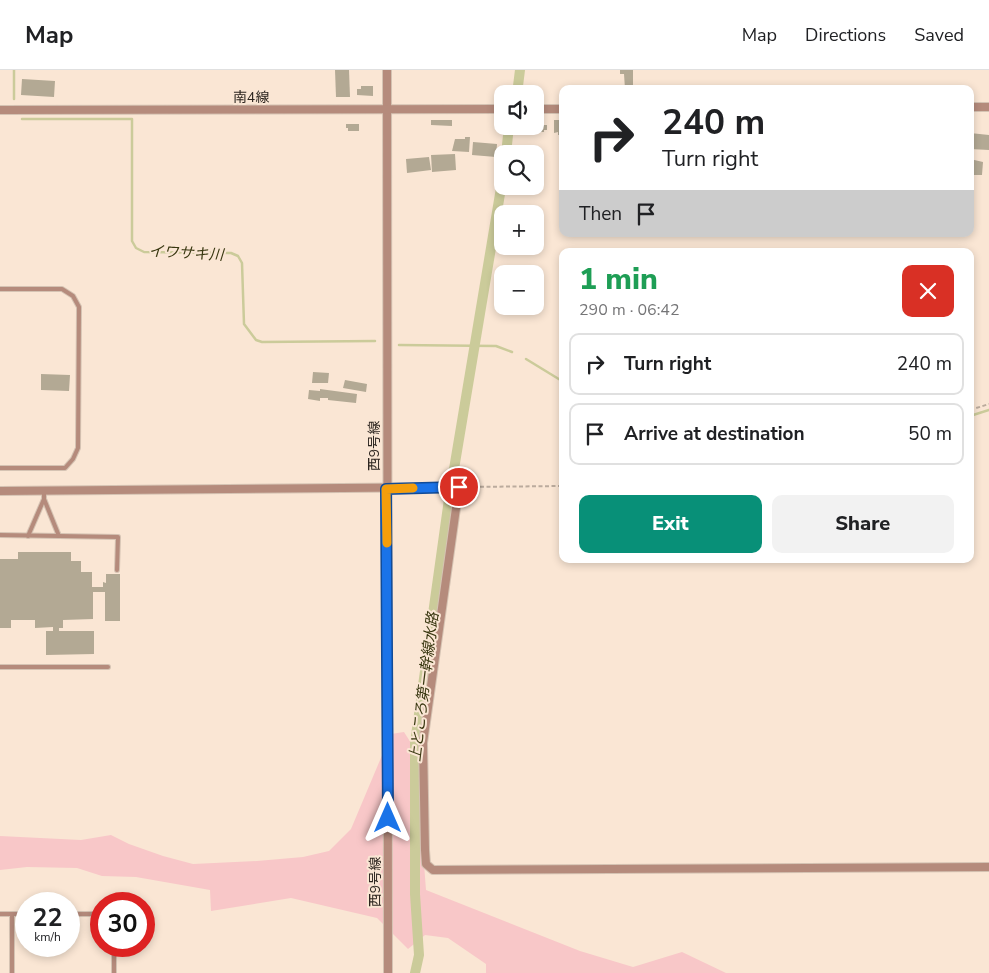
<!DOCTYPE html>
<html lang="en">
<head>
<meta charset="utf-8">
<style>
  :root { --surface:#fff; --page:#f2f2f2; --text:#202124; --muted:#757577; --line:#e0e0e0; --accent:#089078 }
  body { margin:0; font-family:"Nunito Sans","Noto Sans JP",sans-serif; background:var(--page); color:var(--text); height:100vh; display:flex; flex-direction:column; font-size:19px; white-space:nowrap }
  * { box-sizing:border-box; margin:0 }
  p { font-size:16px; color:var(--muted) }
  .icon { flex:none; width:28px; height:28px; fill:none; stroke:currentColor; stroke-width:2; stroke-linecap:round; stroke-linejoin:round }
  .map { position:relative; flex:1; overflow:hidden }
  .drawer { position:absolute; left:559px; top:178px; width:415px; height:315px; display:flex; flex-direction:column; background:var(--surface); border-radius:10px; box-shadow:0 2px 8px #0003 }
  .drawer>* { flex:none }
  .top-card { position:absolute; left:559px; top:15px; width:415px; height:152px; border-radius:10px; box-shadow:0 2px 8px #0003; background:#fff; color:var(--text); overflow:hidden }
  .tools { position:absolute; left:494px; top:15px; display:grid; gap:10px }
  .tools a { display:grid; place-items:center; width:50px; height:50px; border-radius:10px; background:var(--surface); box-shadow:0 2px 8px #0003; font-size:25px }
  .speed { position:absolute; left:15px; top:822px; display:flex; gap:10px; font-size:25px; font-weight:700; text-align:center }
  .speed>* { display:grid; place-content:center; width:65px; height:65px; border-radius:50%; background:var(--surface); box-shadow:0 2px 8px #0003; line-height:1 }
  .speed small { font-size:12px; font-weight:400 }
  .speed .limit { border:8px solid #d22; background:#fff; color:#111 }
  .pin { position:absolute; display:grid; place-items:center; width:42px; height:42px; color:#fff; margin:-21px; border:2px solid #fff; border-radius:50%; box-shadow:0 1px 5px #0007 }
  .me { position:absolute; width:55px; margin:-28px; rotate:0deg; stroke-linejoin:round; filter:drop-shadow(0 0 4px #0008) }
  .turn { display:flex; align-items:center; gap:18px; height:105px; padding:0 20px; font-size:22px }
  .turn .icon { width:65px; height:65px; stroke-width:2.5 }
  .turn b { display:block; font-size:35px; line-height:42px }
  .then { display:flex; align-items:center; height:48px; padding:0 20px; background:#0003; gap:10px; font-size:19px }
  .round { display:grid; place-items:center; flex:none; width:52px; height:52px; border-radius:10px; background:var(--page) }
  .overview { display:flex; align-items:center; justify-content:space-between; height:85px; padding:0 20px }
  h1 { font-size:30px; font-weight:800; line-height:38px; color:#1e9e55 }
  .primary-button { display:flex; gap:10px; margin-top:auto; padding:10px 20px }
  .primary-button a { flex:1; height:58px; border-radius:10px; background:var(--accent); color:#fff; font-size:20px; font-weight:800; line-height:58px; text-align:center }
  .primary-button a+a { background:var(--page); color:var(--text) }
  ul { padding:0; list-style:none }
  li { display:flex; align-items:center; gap:15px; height:62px; margin:0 10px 8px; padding:0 10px; border:2px solid var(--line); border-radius:10px }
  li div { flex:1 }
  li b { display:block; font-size:19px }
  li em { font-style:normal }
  header { display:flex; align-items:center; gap:30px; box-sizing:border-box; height:70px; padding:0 25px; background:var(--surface); border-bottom:1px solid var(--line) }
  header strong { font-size:24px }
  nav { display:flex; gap:28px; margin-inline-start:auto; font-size:18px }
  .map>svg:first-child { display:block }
</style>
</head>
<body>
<header>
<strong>Map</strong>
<nav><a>Map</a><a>Directions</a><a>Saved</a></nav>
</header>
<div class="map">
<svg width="989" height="903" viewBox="0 0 989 903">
  <rect width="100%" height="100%" fill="#fae6d4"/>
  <polygon fill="#f8c7c8" points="404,662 411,673 421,712 420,741 426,820 580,881 633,897 682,882 726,903 486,903 486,894 448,868 425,865 408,879 377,848 291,828 211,841 210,820 136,807 102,806 77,798 27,797 0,800 0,766 81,770 111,765 129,774 163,786 193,794 257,791 303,787 329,781 351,759 391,664"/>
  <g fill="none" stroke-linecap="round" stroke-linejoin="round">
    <g stroke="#cbcb9a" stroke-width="2.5">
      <polyline points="14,29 14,0"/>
      <polyline points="22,49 132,49 132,171 136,178 144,182 231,183 238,186 242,193 244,254 256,270 262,272 375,271"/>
      <polyline points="399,275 496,276 512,282"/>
      <polyline points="526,289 562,311"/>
      <polyline points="970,346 989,340"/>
    </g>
    <g stroke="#cbcb9a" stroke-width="10">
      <polyline points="517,24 520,0"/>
      <polyline points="506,84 509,56"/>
      <polyline points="452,411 502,112"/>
      <polyline points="415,903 419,885 415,824 415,673 450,422"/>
    </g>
  </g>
  <g fill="#b3a994">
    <polygon points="335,0 349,0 350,27 336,27"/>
    <polygon points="620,0 633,0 633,18 625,19 624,4 620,4"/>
    <polygon points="22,9 55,11 54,27 21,25"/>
    <polygon points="361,16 373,16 373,26 357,25 357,19 361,19"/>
    <polygon points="431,50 452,50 452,56 431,55"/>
    <polygon points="554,50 562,50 562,65 558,65 558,62 554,63"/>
    <polygon points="346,54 359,54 359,61 348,61 348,58 346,58"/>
    <polygon points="535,55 547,55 547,60 544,60 544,62 534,62"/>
    <polygon points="970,63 989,65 989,80 970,79"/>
    <polygon points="465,67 470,67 469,82 452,81 455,69 465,69"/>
    <polygon points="473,72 497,74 496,87 472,85"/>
    <polygon points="455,84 456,100 432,102 431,85"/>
    <polygon points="429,87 431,100 407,103 406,89"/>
    <polygon points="970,89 983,92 982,105 970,105"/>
    <polygon points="313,302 329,303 328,313 312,313"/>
    <polygon points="41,304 70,305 69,321 41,320"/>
    <polygon points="345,310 367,314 366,322 343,318"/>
    <polygon points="320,319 357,324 356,333 328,330 328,328 320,328 320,331 308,329 309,320 320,321"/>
    <polygon points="18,482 71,482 71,491 81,491 81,502 92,502 92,517 103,517 103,512 106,513 106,504 120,504 120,551 105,551 105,522 93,522 93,549 63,550 63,558 59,558 59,561 94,561 94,584 46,585 46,561 53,561 53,557 35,558 35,550 11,550 11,558 0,558 0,489 18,489"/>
  </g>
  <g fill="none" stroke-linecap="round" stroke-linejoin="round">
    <defs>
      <g id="lane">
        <polyline points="0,219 62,219 73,226 79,237 78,378 73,389 65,398 0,398"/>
        <polyline points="44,429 59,466"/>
        <polyline points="0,465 118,467 117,500"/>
        <polyline points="28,466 44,429 44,421"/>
        <polyline points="0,597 108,597"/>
        <polyline points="0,844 26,844"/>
        <polyline points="12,844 12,903"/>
        <polyline points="69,844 101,844"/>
        <polyline points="114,903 114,876"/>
      </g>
      <g id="street">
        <polyline points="387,0 388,903"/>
        <polyline points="970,37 989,37"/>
        <polyline points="535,39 562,39"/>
        <polyline points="0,40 502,39"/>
        <polyline points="0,421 459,417 423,673 425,780 426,794 433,800 989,797"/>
      </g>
    </defs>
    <use href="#lane" stroke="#d5c3b3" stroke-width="6"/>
    <use href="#street" stroke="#d5c3b3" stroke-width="10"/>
    <g stroke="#bbab9d" stroke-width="2" stroke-dasharray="4 2.5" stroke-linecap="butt">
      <polyline points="970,340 989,334"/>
      <polyline points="467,417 562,416"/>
    </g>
    <use href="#lane" stroke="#b58b7c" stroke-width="4"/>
    <use href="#street" stroke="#b58b7c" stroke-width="8"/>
  </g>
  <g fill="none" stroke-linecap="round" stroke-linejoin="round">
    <defs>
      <polyline id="route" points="388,748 386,419 459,417"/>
    </defs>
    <use href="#route" stroke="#114b97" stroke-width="12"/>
    <use href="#route" stroke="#1a73e8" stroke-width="9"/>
    <polyline stroke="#f59e0b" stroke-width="9" points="387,473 386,419 413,418"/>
  </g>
  <g text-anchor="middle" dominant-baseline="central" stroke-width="4" stroke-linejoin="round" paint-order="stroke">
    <g font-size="14" fill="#2c251f" stroke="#fae6d4">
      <text x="251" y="27">南4線</text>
      <text transform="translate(374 376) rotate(-90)">西9号線</text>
      <text transform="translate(375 812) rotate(-90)">西9号線</text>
    </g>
    <g font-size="15" font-style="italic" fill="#383710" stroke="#fae6d4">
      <text transform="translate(186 183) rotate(3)">イワサキ川</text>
      <text transform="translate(424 617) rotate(-83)">上ところ第一幹線水路</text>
    </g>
  </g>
</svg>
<div class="tools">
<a><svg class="icon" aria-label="sound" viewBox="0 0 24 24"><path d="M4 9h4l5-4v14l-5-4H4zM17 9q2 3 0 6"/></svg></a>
<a><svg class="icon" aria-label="search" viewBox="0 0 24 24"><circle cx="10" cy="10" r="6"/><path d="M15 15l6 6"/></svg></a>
<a>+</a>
<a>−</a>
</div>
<div class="speed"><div>22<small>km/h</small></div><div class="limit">30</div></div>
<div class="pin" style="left:459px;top:417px;background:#d93025"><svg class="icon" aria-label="arrive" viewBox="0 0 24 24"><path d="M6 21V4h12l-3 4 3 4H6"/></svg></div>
<svg class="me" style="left:388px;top:748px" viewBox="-20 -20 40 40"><path d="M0-17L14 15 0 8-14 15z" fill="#1a73e8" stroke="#fff" stroke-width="4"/></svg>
<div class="top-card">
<div class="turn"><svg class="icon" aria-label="right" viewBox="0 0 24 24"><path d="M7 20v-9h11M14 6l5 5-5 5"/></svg><div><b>240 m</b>Turn right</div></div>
<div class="then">Then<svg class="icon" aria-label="arrive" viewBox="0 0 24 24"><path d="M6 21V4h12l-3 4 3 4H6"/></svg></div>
</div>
<section class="drawer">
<div class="overview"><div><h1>1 min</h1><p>290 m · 06:42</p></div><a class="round" style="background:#d93025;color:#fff"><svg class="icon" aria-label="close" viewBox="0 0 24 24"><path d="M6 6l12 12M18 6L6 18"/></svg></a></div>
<ul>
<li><svg class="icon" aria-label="right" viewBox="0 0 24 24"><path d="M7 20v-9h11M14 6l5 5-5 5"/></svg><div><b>Turn right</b></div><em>240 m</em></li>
<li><svg class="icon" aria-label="arrive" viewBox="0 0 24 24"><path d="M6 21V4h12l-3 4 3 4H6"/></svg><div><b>Arrive at destination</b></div><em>50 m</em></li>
</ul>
<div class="primary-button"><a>Exit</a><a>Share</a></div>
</section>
</div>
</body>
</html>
